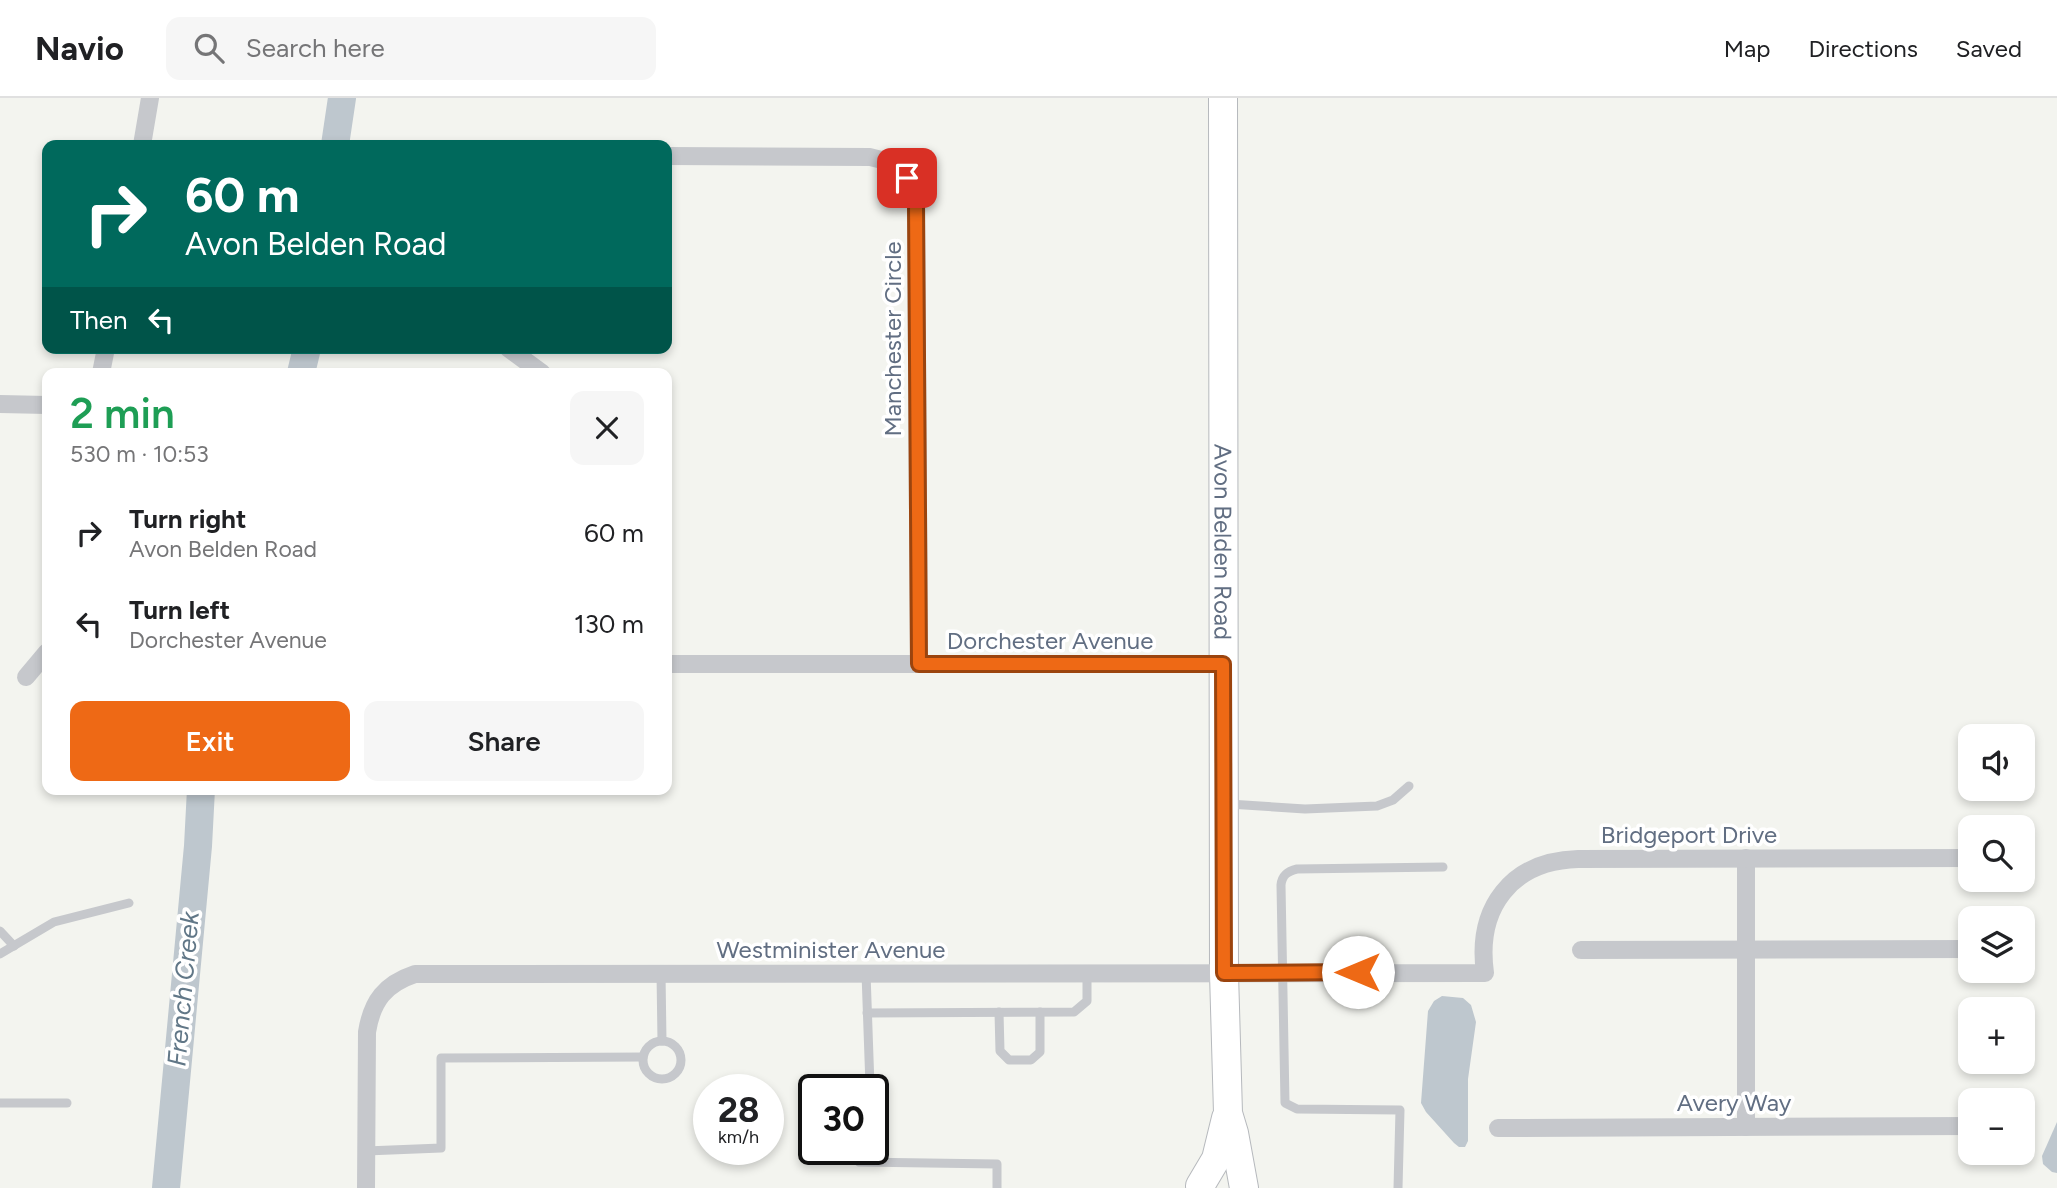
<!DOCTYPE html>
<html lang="en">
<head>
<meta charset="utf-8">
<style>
  :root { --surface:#fff; --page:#f6f6f6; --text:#202124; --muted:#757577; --line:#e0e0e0; --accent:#ee6915 }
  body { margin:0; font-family:Figtree,sans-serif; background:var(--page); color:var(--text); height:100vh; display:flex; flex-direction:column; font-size:26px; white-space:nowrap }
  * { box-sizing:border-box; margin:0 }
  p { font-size:23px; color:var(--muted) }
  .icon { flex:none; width:38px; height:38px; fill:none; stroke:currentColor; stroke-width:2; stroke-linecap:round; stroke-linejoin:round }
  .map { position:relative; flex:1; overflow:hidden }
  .drawer { position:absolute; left:42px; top:270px; width:630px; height:427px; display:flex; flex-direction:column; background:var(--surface); border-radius:14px; box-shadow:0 4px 10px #0003 }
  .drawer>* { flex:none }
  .top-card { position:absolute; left:42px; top:42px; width:630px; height:214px; border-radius:14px; box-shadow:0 4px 10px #0003; background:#00695c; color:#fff; overflow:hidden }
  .tools { position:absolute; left:1958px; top:626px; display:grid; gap:14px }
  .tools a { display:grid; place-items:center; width:77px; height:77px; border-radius:14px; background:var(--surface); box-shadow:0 4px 10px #0003; font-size:35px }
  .speed { position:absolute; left:693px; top:976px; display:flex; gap:14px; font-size:35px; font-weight:700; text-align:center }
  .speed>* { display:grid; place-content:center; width:91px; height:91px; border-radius:50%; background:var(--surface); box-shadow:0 4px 10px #0003; line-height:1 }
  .speed small { font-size:18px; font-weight:400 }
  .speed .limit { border:4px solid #111; border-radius:10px; background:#fff; color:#111 }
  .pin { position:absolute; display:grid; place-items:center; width:60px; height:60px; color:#fff; margin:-30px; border-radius:14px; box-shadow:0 4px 10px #0006 }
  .me { position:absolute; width:77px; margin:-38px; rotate:270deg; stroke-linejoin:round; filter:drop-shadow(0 0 5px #0008) }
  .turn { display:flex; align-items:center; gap:24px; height:147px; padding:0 28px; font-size:32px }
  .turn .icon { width:91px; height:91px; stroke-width:2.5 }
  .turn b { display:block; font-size:49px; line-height:60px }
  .then { display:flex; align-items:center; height:66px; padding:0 28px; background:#0003; gap:14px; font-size:26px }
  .round { display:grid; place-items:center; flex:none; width:74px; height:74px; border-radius:14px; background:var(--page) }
  .summary { display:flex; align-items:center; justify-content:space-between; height:119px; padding:0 28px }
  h1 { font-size:42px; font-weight:600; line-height:52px; color:#1e9e55 }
  .primary-button { display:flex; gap:14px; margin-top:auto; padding:14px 28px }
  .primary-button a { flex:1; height:80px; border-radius:14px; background:var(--accent); color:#fff; font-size:28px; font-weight:600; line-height:80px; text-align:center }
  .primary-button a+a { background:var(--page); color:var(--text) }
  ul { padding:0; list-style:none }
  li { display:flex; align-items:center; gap:21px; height:91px; padding:0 28px }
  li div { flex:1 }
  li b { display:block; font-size:26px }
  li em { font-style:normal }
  header { display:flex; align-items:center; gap:42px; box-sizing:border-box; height:98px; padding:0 35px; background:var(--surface); border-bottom:2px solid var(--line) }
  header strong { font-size:33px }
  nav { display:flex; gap:38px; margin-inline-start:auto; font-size:24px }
  .search { width:490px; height:63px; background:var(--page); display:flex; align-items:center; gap:18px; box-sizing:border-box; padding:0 24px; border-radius:14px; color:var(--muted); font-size:26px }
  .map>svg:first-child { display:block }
</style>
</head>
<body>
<header>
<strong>Navio</strong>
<div class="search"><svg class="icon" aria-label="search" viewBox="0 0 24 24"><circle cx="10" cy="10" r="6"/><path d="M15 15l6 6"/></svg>Search here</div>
<nav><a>Map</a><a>Directions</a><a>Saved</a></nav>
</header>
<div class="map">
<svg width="2057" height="1090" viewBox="0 0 2057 1090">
  <rect width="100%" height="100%" fill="#f3f4ef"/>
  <g fill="#bec7ce">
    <polygon points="1442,898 1463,900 1471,907 1476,924 1468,981 1468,1043 1465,1049 1459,1049 1454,1045 1426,1014 1421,1005 1428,913 1434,903"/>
    <polygon points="2057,1024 2057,1075 2052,1074 2043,1066 2042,1058"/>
  </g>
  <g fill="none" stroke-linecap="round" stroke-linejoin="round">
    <g stroke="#bec7ce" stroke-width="28">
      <polyline points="335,47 342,0"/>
      <polyline points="301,275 307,250"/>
      <polyline points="166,1090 198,748 201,691"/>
    </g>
    <defs>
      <g id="primary">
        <path id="s1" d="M1223,0L1224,875L1228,1015L1234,1035L1244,1090"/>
        <polyline points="1200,1088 1216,1061 1226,1020"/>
      </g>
    </defs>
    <use href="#primary" stroke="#b6b9bd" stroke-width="30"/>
    <g stroke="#c6c8cc" stroke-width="9">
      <polyline points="1229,706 1305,711 1377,708 1393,702 1409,688"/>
      <polyline points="0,833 14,848"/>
      <polyline points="0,856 54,824 129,805"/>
      <polyline points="661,875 662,943"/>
      <polyline points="866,875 870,988 868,992"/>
      <polyline points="999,914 1000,953 1009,962 1031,962 1040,954 1040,914"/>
      <polyline points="867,915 1074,914 1087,903 1087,875"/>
      <circle cx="662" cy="962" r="19"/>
      <polyline points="0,1005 67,1005"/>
      <polyline points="859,1052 859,1064 997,1066 997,1090"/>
      <polyline points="366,1053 441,1050 441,960 643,959"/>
      <path d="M1398,1090L1400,1012L1297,1011L1285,1005L1281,787C1282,777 1288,773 1297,771L1443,769"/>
    </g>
    <g stroke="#c6c8cc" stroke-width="18">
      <polyline points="142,47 150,0"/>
      <path d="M667,58L870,59C896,64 911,79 916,105L919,566"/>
      <polyline points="508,250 542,275"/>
      <polyline points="101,275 106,250"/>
      <polyline points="0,306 47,307"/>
      <polyline points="667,566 1223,566"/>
      <polyline points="26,579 47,554"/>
      <polyline points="1581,852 1970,851"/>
      <polyline points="1746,1029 1746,760"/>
      <polyline points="1498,1030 1970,1028"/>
      <path d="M366,1090L367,934C372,903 385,886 415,876L1485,875C1476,810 1511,763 1578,761L1970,760"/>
    </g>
    <use href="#primary" stroke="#fff" stroke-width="28"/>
  </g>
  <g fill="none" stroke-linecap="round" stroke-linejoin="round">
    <defs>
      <polyline id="route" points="907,80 913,92 916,105 919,566 1223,566 1224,875 1358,874"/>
    </defs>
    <use href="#route" stroke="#9b440e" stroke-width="18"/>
    <use href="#route" stroke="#ee6915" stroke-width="12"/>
  </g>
  <g text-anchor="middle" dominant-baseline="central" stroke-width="7" stroke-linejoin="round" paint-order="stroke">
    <g font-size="24" fill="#616e82" stroke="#fff">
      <text transform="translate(892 241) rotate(-90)">Manchester Circle</text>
      <text stroke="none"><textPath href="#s1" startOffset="444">Avon Belden Road</textPath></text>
      <text x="1050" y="542">Dorchester Avenue</text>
      <text x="1689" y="736">Bridgeport Drive</text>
      <text x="831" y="851">Westminister Avenue</text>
      <text x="1734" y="1004">Avery Way</text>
    </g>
    <g font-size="26" font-style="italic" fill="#617787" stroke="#fff">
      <text transform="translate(183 891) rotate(-85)">French Creek</text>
    </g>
  </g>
</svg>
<div class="tools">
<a><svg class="icon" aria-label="sound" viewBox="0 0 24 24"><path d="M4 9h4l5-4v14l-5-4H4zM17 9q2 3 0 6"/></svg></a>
<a><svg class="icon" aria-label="search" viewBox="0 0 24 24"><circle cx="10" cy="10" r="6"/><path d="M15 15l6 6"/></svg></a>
<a><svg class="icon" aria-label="layers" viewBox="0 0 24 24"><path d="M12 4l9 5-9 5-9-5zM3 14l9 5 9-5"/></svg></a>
<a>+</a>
<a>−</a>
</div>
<div class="speed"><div>28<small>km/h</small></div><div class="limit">30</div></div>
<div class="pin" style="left:907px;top:80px;background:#d93025"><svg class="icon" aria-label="arrive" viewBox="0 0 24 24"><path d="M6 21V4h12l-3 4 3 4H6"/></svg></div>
<svg class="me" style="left:1358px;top:874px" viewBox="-20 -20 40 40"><circle r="19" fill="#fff"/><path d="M0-13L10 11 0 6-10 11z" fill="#ee6915"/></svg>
<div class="top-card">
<div class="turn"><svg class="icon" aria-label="right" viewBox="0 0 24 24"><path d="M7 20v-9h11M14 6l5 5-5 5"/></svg><div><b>60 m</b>Avon Belden Road</div></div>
<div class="then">Then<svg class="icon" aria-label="left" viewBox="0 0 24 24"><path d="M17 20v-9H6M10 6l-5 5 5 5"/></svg></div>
</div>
<section class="drawer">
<div class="summary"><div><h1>2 min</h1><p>530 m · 10:53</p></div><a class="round"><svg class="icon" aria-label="close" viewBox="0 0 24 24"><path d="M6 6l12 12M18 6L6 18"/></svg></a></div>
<ul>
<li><svg class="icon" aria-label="right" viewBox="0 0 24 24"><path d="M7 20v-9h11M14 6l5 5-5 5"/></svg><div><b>Turn right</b><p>Avon Belden Road</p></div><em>60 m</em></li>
<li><svg class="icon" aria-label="left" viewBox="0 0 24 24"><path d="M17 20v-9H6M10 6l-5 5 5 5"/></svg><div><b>Turn left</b><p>Dorchester Avenue</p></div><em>130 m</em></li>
</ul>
<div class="primary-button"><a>Exit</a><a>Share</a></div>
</section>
</div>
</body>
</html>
